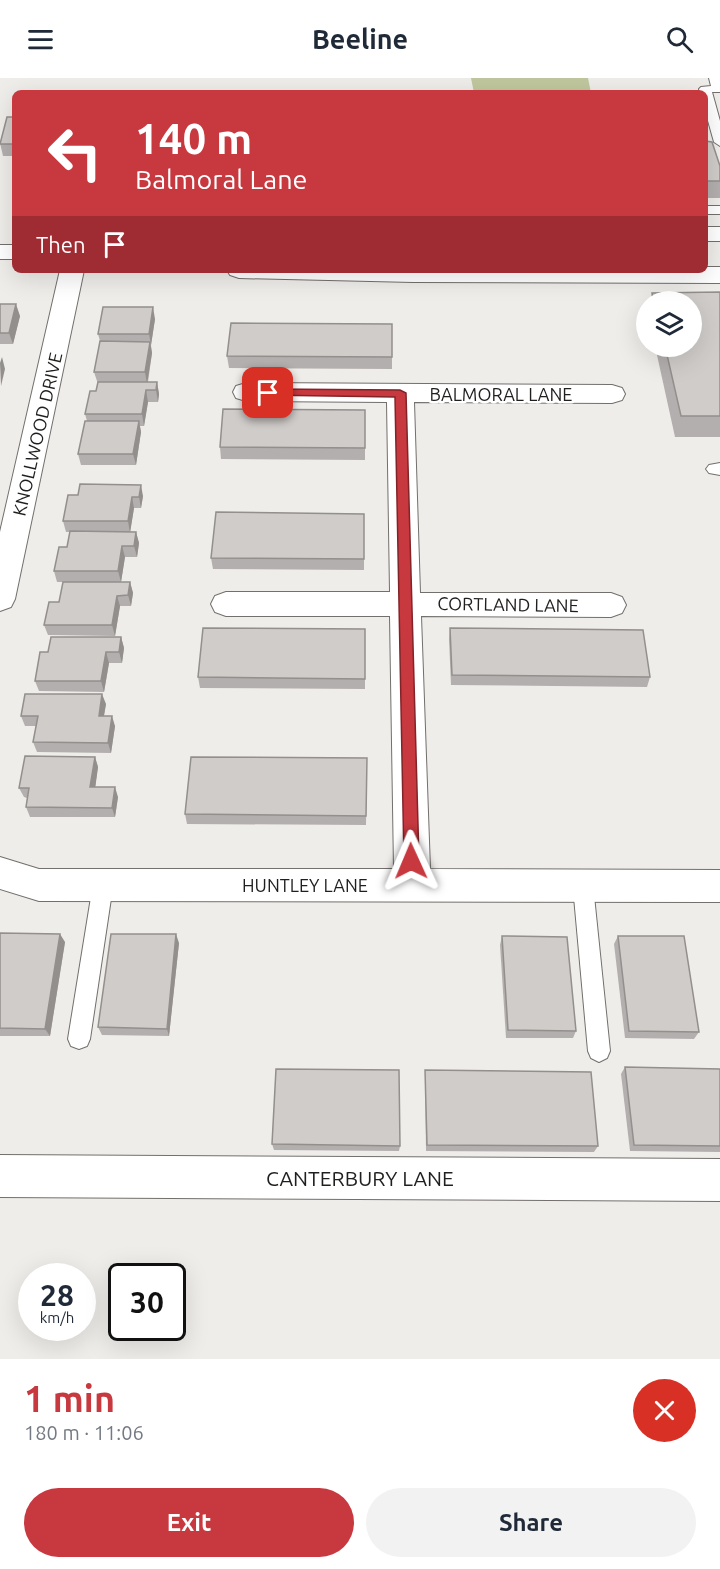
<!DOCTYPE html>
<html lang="en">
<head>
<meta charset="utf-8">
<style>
  :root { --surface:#fff; --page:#f2f2f3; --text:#1f2937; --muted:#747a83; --accent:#c7383f }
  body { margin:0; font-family:Ubuntu,sans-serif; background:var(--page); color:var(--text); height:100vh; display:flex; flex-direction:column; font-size:22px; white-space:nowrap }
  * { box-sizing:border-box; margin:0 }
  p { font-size:20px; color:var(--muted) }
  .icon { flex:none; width:33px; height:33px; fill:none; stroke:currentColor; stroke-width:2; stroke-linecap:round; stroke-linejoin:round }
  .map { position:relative; height:1281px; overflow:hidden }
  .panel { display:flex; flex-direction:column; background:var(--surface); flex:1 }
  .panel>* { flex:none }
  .hud { position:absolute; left:12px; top:12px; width:696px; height:183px; border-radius:9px; box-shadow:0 6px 24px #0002; background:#c7383f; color:#fff; overflow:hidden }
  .buttons { position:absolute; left:636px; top:213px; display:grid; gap:12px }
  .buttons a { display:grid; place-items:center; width:66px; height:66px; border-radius:50%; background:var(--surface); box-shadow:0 6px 24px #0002; font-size:30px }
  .speed { position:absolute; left:18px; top:1185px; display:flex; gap:12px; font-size:30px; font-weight:700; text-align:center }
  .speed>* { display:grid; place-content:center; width:78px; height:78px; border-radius:50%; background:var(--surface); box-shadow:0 6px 24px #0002; line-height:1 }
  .speed small { font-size:15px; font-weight:400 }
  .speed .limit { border:3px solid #111; border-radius:9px; background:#fff; color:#111 }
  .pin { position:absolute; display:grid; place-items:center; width:51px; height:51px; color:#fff; margin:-26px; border-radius:12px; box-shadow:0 3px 9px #0006 }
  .me { position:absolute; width:66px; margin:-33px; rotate:359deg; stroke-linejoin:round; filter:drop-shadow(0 0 4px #0008) }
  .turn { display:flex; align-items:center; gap:21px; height:126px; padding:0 24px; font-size:27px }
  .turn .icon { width:78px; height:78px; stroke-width:2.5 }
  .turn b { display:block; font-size:42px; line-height:51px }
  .then { display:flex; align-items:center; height:57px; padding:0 24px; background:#0003; gap:12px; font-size:22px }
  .round { display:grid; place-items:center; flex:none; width:63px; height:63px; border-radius:32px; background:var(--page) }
  .overview { display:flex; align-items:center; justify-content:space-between; height:102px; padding:0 24px }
  h1 { font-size:36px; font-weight:600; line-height:45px; color:var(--accent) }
  .primary-button { display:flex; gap:12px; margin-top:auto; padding:12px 24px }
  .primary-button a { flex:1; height:69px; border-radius:36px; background:var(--accent); color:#fff; font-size:24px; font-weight:600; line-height:69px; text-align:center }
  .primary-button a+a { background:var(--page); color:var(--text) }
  header { display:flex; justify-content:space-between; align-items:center; height:78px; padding:0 24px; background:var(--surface); font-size:27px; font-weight:600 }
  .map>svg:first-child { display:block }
</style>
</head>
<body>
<header><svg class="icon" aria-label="menu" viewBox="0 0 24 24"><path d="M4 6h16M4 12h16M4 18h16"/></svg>Beeline<svg class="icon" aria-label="search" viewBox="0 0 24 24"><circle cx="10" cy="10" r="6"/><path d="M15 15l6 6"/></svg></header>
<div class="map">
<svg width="720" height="1281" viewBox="0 0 720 1281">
  <rect width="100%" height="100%" fill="#efede9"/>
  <polygon fill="#c0c79e" points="471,0 588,0 591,15 474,15"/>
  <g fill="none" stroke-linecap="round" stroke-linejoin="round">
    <defs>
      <g id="service">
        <polygon points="709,0 720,0 720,14 712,14 720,43 720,68 714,64 705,32 705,15 700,15 699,11 701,9 711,8"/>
        <rect x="705" y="128" width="15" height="8"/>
        <polygon points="720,385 720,397 709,395 706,391 709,387"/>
        <polygon points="103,798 110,801 113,807 90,961 87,968 79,971 71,968 68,961 93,807 96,801"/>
        <polygon points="583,799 590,802 593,808 610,973 607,980 599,984 591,980 588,973 573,808 576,802"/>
      </g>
      <g id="minor">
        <polygon points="60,192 84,192 15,521 11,529 0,533 0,454"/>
        <polygon points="246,305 612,307 622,310 625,316 622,322 612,325 414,324 420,515 611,515 622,519 626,527 622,535 611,539 421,538 430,791 720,792 720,824 39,823 0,811 0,779 39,791 394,791 390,538 226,538 215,534 211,526 215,518 226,514 390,514 387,324 246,323 236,320 233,314 236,308"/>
        <polygon points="0,1077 720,1081 720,1123 0,1119"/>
      </g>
      <g id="secondary">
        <rect x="705" y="149" width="15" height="14"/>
        <rect x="0" y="167" width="15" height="14"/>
        <polygon points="705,189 720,189 720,205 413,204 239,200 230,197 227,192 705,192"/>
      </g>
    </defs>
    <use href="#service" stroke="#726f6c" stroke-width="2"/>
    <use href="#minor" stroke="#726f6c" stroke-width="2"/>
    <use href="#secondary" stroke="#726f6c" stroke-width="2"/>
    <use href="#service" fill="#fff" fill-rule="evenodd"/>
    <use href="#minor" fill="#fff" fill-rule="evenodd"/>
    <use href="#secondary" fill="#fff" fill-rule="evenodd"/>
  </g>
  <g fill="#b3afae">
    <polygon points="15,39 15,78 3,78 0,65"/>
    <polygon points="705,63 720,88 720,120 705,120"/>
    <polygon points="720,214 720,359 675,359 655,268 692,268 692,224 650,224 652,215"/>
    <polygon points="0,226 20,238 13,266 0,266"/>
    <polygon points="155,241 151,267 152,275 148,304 157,304 159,316 158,324 148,324 144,348 140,348 141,354 136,387 81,387 78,376 87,343 85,336 96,313 98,306 94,294 100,263 98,256"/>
    <polygon points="392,246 392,291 229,290 227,278"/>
    <polygon points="365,332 365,382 221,381 220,369"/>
    <polygon points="68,417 143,418 141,430 134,430 130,454 136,454 139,465 137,479 125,479 121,504 130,504 133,515 131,528 120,528 115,558 48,557 44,547 59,524 63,504 57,504 54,493 67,469 70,454 66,454 63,443"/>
    <polygon points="364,436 364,492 213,491 211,480"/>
    <polygon points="450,550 650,599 647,609 451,607 449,561"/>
    <polygon points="365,551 365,611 200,610 198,599"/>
    <polygon points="121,559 124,570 122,585 109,585 104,614 39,613 35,603 48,574"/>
    <polygon points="106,626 104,638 115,648 111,675 37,674 33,664 36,648 25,648 21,638"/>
    <polygon points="95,679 98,689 95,709 118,719 115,739 30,739 26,729 27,720 24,719 19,710"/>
    <polygon points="367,680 366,747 187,746 185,736"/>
    <polygon points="0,855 65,864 50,958 0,958"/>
    <polygon points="502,858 576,953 573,960 506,960 500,867"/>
    <polygon points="618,858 699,954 694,961 625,960 614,866"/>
    <polygon points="179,865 169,958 102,957 98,949"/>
    <polygon points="625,989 720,991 720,1074 630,1073 621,996"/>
    <polygon points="425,992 598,1068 594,1074 426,1073 425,999"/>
    <polygon points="272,1066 400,1068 399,1073 274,1072"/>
  </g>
  <g fill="#928f8d">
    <polygon points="16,226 20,238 13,266 9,255"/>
    <polygon points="153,229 155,241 151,267 149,256"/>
    <polygon points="150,264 152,275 147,306 145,294"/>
    <polygon points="2,279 5,291 1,308 0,285"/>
    <polygon points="157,304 159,316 158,324 156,312"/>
    <polygon points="146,312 148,324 144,348 142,336"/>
    <polygon points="139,343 141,354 136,387 133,376"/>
    <polygon points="141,407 143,418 141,430 139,419"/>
    <polygon points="132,419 134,430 130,455 128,443"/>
    <polygon points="136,454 139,465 137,479 134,468"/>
    <polygon points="122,468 125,479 121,504 118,493"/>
    <polygon points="130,504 133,515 131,528 128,517"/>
    <polygon points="117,518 120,528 115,558 112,547"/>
    <polygon points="121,559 124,570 122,585 119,574"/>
    <polygon points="106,574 109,585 104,614 101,603"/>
    <polygon points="102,616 106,626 102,648 99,638"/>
    <polygon points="112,638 115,648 111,675 108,665"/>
    <polygon points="95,679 98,689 94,719 90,709"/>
    <polygon points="115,709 118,719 115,739 112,730"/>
    <polygon points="60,856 65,864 50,958 45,951"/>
    <polygon points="176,856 179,865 169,958 167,951"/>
  </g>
  <g fill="#d0ccca" stroke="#928f8d" stroke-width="1.5">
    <polygon points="7,39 15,39 15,66 0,66"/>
    <polygon points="705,63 712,64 720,88 720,103 705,103"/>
    <polygon points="720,214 720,338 681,338 665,268 692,268 692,224 654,224 652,215"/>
    <polygon points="0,226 16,226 9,255 0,255"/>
    <polygon points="103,229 153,229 149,256 98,256"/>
    <polygon points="231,245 392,246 392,279 227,278"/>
    <polygon points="100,263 150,264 145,294 94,294"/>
    <polygon points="98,304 157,304 156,312 146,312 142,336 85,336 90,313 96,313"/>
    <polygon points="223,331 365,332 365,370 220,369"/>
    <polygon points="85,343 139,343 133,376 78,376"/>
    <polygon points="80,406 141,407 139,419 132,419 128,443 63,443 68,417 78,417"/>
    <polygon points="216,434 364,436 364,481 211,480"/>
    <polygon points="70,453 136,454 134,468 122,468 118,493 54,493 59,469 67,469"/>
    <polygon points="63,504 130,504 128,517 117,518 112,547 44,547 49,524 59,524"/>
    <polygon points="203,550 365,551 365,601 198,599"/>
    <polygon points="450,550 643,552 650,599 452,597"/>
    <polygon points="51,559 121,559 119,574 106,574 101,603 35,603 40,574 48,574"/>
    <polygon points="25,616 102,616 99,638 112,638 108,665 33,664 38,638 21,638"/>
    <polygon points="25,678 95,679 90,709 115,709 112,730 26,729 29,710 19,710"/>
    <polygon points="191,679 367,680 366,738 185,736"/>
    <polygon points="0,855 60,856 45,951 0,950"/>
    <polygon points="111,856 176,856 167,951 98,949"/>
    <polygon points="502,858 567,859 576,953 508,952"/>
    <polygon points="618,858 684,858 699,954 629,953"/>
    <polygon points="625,989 720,991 720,1068 634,1067"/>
    <polygon points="276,991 399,992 400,1068 272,1066"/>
    <polygon points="425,992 591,994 598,1068 427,1067"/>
  </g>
  <polygon fill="#c7383f" stroke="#812429" stroke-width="1.5" points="268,311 400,312 406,315 419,783 416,788 411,790 406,788 404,783 395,319 264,317 264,312"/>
  <g text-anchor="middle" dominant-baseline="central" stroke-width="5" stroke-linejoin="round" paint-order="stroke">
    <g font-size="18" fill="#201f1e" stroke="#fff">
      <text x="501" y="316">BALMORAL LANE</text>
      <text transform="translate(37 356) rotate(-77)">KNOLLWOOD DRIVE</text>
      <text transform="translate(508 526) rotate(1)">CORTLAND LANE</text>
      <text x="305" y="807">HUNTLEY LANE</text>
    </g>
    <g font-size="21" fill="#201f1e" stroke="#fff">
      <text x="360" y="1100">CANTERBURY LANE</text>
    </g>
  </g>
</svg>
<div class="buttons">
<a><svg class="icon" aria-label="layers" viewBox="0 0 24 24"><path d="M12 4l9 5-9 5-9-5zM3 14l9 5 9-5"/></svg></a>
</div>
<div class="speed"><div>28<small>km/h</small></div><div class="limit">30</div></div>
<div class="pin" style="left:268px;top:315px;background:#d93025"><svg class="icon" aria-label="arrive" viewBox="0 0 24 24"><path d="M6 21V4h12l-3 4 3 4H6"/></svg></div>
<svg class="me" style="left:411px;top:783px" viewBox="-20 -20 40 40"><path d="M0-17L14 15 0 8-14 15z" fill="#c7383f" stroke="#fff" stroke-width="4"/></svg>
<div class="hud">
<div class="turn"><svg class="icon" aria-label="left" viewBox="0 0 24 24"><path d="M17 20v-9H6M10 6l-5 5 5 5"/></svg><div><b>140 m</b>Balmoral Lane</div></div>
<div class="then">Then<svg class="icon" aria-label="arrive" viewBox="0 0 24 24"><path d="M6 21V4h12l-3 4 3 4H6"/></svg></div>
</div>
</div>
<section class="panel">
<div class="overview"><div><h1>1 min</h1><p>180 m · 11:06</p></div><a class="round" style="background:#d93025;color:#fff"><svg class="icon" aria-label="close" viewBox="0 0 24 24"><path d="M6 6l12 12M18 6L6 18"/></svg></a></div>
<div class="primary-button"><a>Exit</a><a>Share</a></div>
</section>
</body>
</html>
